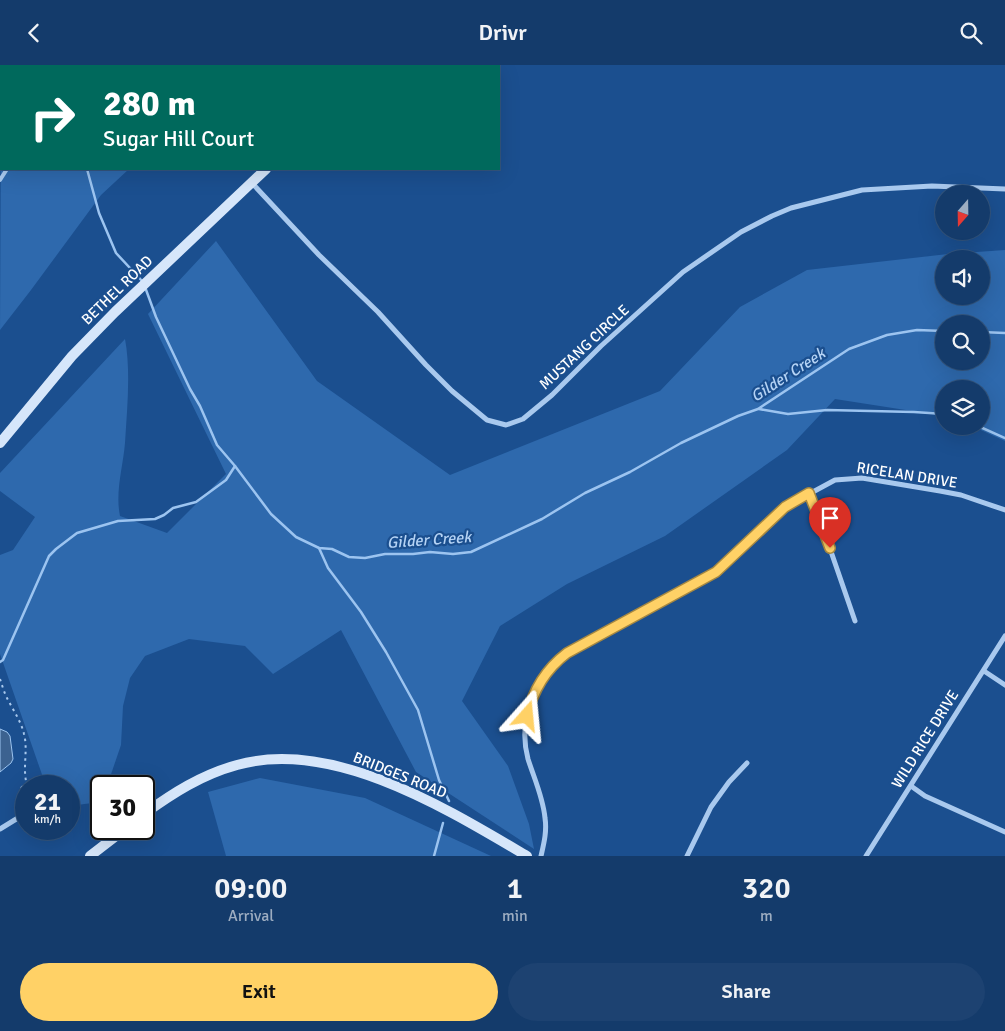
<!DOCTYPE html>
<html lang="en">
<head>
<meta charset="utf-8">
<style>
  :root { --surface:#143b6b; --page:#1d4271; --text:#f1f3f6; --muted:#9dadc1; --line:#33557e; --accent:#ffd166 }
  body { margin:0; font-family:Signika,sans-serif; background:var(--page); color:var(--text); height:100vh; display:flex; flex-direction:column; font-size:19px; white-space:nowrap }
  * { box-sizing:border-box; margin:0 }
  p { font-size:16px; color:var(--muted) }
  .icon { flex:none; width:28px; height:28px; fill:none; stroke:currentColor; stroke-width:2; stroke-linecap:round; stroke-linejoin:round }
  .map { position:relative; height:791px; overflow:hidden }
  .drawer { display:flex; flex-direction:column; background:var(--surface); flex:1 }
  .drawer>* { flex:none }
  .hud { position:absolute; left:0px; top:0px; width:500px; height:105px; box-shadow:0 5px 20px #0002,0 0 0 1px var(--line); background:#00695c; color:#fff; overflow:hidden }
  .needle { width:32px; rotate:200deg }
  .tools { position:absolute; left:935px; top:120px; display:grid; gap:10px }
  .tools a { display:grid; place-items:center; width:55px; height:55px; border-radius:50%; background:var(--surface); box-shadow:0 5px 20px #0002,0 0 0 1px var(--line); font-size:25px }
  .speed { position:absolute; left:15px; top:710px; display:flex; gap:10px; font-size:25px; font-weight:700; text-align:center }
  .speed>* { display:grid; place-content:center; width:65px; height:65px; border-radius:50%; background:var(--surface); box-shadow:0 5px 20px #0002,0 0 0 1px var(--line); line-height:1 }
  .speed small { font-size:12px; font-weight:400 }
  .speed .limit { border:2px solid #111; border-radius:8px; background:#fff; color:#111 }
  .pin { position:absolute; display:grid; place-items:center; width:42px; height:42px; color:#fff; margin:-51px -21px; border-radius:50% 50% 50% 0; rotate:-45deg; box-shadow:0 0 5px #0007 }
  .pin .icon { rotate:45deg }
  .me { position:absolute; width:55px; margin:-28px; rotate:18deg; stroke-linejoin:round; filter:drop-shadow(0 0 4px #0008) }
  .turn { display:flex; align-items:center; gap:18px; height:105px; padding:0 20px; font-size:22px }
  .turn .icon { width:65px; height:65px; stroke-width:2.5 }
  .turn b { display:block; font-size:35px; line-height:42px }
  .eta { display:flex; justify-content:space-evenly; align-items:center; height:85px; text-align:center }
  .eta b { font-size:30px; font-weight:600; line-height:35px }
  .cta { display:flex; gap:10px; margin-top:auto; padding:10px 20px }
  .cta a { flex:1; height:58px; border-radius:30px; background:var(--accent); color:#111; font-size:20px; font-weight:600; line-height:58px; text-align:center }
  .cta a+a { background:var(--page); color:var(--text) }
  header { display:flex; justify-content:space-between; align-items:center; height:65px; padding:0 20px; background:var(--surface); font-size:22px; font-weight:600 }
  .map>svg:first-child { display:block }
</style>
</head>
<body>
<header><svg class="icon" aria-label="back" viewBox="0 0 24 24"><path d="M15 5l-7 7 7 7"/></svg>Drivr<svg class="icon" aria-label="search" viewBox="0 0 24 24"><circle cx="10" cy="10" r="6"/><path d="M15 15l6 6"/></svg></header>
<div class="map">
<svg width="1005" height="791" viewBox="0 0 1005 791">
  <rect width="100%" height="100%" fill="#1b4f8f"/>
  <g fill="#2e69ad" fill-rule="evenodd">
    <polygon points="1,54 1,104 129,104 101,130 31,225 0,265"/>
    <path d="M216,176L317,316L450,410L660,326L740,242L807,205L948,189L1005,185V376L972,361H981V324H944V351L835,334L787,385L665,471L567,519L500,561L462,636L508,701L529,759L534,784L416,707L341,565L273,609L245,581L189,574L145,591L130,613L123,641L121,680L107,721H101L100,737L69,741V721H46L0,589V490L13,485L35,452L0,426V408L125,274C131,306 127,345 125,378C123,402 115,427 120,451L167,468L226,409L148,249ZM944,194H981V231H944ZM944,259H981V296H944Z"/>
    <polygon points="260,713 365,733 491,791 226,791 208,727"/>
  </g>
  <polygon fill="#3c6290" stroke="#9cc4f0" points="0,664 7,667 10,671 13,694 11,698 0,707"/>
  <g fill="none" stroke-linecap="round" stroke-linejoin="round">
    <g stroke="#9cc4f0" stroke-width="2.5">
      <polyline points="54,0 54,1"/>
      <polyline points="87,104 99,148 116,188 143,217"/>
      <polyline points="145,222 156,252 190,324 200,341 217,380 235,401 271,449 296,472 319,483 332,484 349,492 365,493 385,489 413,489 430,487 453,489 471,487 542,454 585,428 630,407 681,378 738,351 758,344 849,284 887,270 917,265 944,266"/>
      <polyline points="981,267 1005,268"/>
      <polyline points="759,344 788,349 827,345 914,347 944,349"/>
      <polyline points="978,361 1005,373"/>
      <polyline points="319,483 328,503 361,547 386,587 418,645 439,715 449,736"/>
      <polyline points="0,597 3,595 49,491 56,484 77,468 118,456 155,454 164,450 173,443 196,437 226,415 235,401"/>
      <polyline points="434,791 443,758"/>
    </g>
    <path stroke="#a9c9ee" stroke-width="2" stroke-dasharray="2.5 4" stroke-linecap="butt" d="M0,614C2,620 4,627 7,633C13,645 21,656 24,669C28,684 23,701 26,716"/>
    <g stroke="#a9c9ee" stroke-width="4">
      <polyline points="211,1 211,0"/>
      <polyline points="0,115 7,104"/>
    </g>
    <g stroke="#a9c9ee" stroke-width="5">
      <polyline points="251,117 319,190 378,247 426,300 452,326 487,355 506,360 523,354 552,330 601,281 683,207 741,167 772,151 791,143 862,125 932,121 1005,124"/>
      <polyline points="809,428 817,446 855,556"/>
      <polyline points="984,606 1005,620"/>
      <polyline points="911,721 925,731 1005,767"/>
      <polyline points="23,723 26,729"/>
      <polyline points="0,764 26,748"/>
      <polyline points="46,764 47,766"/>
      <path d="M541,791C544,778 547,766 545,753C543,732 534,713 528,694C517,653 536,613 567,588L716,507L785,442L835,415L862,413L940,426L961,430L1005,445"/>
      <polyline points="687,791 711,742 729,717 747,698"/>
      <polyline points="866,791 1005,571"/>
    </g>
    <g stroke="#d6e6fa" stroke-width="10">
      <polyline points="376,1 378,0"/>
      <polyline points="0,378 72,291 115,247 266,104"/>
      <path d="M144,749C173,728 201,710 237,700C333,673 447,744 527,791"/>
      <polyline points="90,791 125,764"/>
    </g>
  </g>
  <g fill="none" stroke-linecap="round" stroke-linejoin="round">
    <defs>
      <path id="route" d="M527,651C533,625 546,604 567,588L716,507L785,442L809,428L830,483"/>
    </defs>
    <use href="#route" stroke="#a68842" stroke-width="12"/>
    <use href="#route" stroke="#ffd166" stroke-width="9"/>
  </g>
  <g text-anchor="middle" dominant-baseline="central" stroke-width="4.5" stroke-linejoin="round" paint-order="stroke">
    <g font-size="15" fill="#fff" stroke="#1b4f8f">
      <text transform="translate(117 225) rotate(-44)">BETHEL ROAD</text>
      <text transform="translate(584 282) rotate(-43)">MUSTANG CIRCLE</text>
      <text transform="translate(907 410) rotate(9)">RICELAN DRIVE</text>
      <text transform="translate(925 674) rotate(-58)">WILD RICE DRIVE</text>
      <text transform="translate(400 710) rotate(22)">BRIDGES ROAD</text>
    </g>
    <g font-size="16" font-style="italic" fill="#b5d3f5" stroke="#1b4f8f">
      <text transform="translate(788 310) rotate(-33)">Gilder Creek</text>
      <text transform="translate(429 475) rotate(-4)">Gilder Creek</text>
    </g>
  </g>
</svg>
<div class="tools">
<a><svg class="needle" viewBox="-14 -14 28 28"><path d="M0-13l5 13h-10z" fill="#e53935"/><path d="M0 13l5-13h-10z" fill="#9dadc1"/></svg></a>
<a><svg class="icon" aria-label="sound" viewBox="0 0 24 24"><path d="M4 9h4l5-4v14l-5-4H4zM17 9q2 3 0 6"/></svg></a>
<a><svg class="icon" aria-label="search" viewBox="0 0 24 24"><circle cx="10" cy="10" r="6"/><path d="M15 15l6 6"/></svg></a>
<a><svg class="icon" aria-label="layers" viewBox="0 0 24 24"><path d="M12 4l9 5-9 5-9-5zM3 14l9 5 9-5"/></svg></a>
</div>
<div class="speed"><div>21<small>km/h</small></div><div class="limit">30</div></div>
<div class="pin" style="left:830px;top:483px;background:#d93025"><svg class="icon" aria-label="arrive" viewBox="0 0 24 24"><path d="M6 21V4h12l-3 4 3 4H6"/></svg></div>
<svg class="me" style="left:527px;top:651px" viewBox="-20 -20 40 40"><path d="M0-17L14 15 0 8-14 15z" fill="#ffd166" stroke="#fff" stroke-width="4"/></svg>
<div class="hud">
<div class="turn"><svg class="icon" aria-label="right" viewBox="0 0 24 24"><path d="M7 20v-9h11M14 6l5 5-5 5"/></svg><div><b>280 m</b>Sugar Hill Court</div></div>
</div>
</div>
<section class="drawer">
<div class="eta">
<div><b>09:00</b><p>Arrival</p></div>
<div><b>1</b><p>min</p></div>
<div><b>320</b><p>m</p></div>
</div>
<div class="cta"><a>Exit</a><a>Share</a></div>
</section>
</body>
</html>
